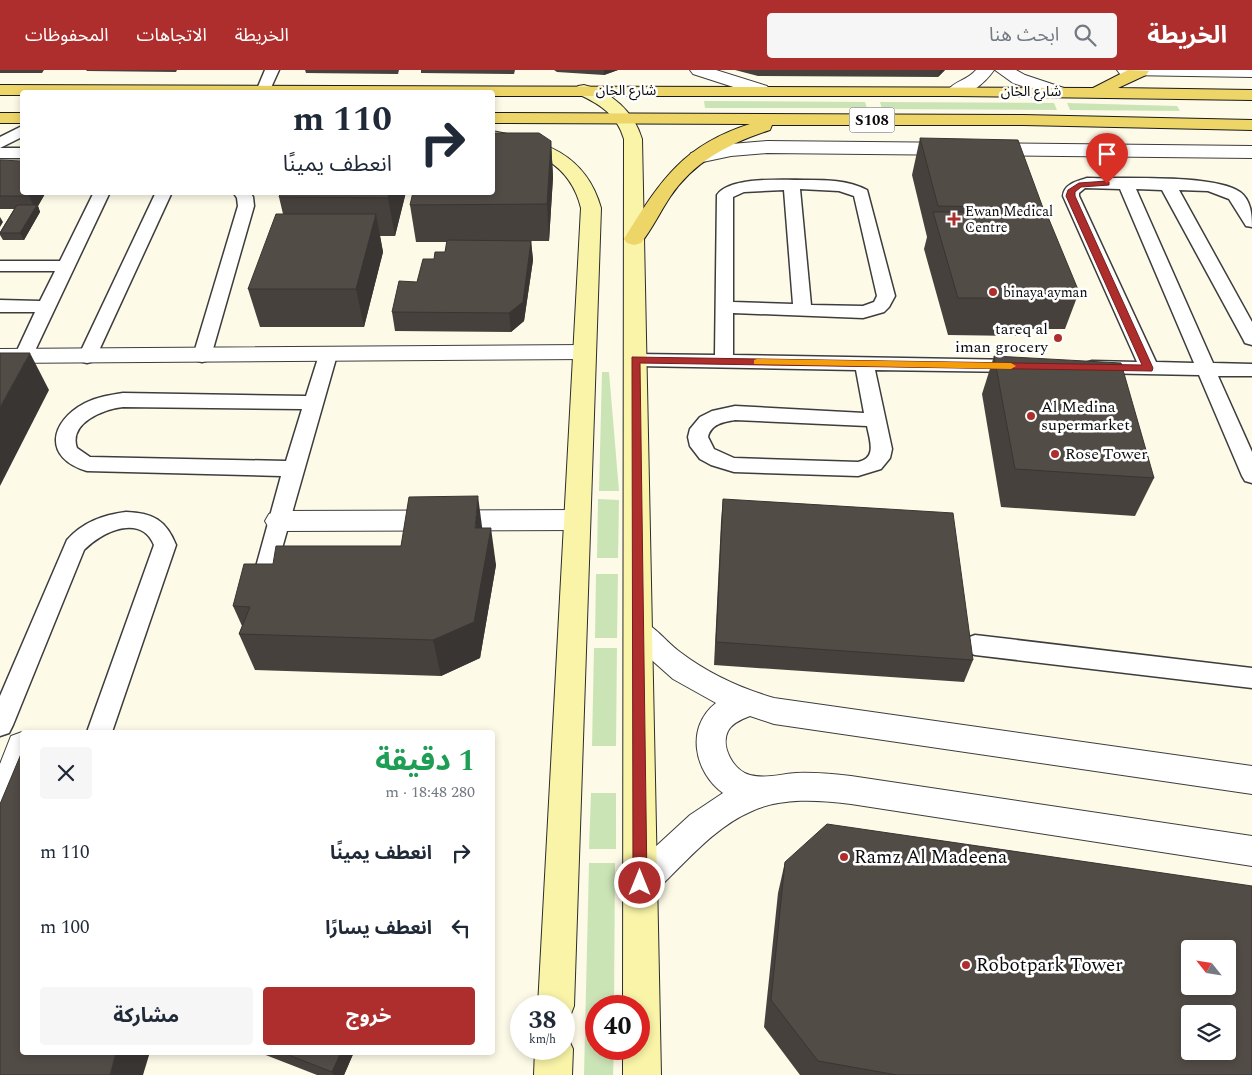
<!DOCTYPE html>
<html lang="ar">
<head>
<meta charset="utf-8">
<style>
  :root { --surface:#fff; --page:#f6f6f7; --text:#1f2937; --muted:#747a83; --accent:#ae2e2d }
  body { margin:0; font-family:Spectral,"Noto Sans Arabic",serif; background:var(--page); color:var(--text); direction:rtl; height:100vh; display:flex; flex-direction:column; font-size:19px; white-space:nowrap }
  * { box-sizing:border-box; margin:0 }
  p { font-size:16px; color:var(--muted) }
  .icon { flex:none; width:28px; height:28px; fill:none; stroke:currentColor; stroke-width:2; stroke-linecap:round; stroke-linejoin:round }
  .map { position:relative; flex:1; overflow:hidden; direction:ltr }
  .side { position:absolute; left:20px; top:660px; width:475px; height:325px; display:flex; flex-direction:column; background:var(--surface); border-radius:5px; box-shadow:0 2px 8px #0003; direction:rtl }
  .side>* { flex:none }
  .banner { position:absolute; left:20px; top:20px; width:475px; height:105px; border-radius:5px; box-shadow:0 2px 8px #0003; direction:rtl; background:#fff; color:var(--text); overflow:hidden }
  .needle { width:32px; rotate:300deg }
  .fabs { position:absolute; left:1181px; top:870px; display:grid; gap:10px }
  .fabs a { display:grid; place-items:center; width:55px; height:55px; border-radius:5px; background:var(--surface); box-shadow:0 2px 8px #0003; font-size:25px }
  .speed { position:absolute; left:510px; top:925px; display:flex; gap:10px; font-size:25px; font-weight:700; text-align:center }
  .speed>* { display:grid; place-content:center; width:65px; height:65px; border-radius:50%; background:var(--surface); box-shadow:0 2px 8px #0003; line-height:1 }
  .speed small { font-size:12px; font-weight:400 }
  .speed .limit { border:8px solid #d22; background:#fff; color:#111 }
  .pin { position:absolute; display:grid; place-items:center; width:42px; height:42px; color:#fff; margin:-51px -21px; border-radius:50% 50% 50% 0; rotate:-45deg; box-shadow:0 0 5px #0007 }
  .pin .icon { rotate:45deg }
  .me { position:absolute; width:55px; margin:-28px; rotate:0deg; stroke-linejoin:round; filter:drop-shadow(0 0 4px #0008) }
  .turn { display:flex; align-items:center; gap:18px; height:105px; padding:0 20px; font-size:22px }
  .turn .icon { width:65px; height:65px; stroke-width:2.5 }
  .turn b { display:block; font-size:35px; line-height:42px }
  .round { display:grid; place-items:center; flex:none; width:52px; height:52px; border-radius:5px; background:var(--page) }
  .summary { display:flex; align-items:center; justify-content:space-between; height:85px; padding:0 20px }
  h1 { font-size:30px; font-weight:700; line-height:38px; color:#1e9e55 }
  .button { display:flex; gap:10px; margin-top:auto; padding:10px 20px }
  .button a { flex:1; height:58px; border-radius:5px; background:var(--accent); color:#fff; font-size:20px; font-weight:700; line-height:58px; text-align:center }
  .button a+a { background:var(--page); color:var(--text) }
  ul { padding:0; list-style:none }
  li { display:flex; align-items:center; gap:15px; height:75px; padding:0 20px }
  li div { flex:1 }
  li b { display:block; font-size:19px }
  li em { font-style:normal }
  header { display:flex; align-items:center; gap:30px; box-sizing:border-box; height:70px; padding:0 25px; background:var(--accent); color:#fff }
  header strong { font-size:24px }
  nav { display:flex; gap:28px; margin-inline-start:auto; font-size:18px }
  .search { width:350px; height:45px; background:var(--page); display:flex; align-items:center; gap:12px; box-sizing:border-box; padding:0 18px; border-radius:5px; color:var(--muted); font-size:19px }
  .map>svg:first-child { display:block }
</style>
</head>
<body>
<header>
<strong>الخريطة</strong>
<div class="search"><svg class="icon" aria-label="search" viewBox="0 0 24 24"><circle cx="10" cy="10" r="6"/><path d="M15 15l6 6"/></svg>ابحث هنا</div>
<nav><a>الخريطة</a><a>الاتجاهات</a><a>المحفوظات</a></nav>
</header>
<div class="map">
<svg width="1252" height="1005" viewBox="0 0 1252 1005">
  <rect width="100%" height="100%" fill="#fdfae8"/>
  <g fill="#cbe4b6">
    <polygon points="704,31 865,32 867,38 705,38"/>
    <polygon points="880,32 1054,33 1057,40 882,39"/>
    <polygon points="1067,33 1177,36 1180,41 1070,40"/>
    <polygon points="602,302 609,302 619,421 599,421"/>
    <polygon points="598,429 619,430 618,488 597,488"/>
    <polygon points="596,504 618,504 617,568 595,568"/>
    <polygon points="594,578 617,578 616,676 592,676"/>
    <polygon points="591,723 616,723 616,779 589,779"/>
    <polygon points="589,793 615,793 614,936 596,936 596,979 614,979 613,1005 584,1005"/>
  </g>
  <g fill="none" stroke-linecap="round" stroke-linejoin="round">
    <defs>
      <g id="lane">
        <polygon points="265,0 279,0 269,22 261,22 257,19"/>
        <polygon points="22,56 22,67 0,78 0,67"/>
        <rect x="0" y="78" width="22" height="10"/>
        <path d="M1087,108C1122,109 1214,104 1240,122C1251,130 1252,145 1252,157L1246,156L1229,129L1208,121L1179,120L1252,252V275L1245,273L1243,269L1162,120L1136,119L1213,293L1252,294V306H1218L1252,382V413L1245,411L1242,406L1199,305L1092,303L1085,301L1082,297L1085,293L1092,291L1137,292L1063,126C1064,114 1077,111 1087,108ZM1085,118L1120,119L1194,293L1156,292L1079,126V123Z"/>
        <path d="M806,110C826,110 848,110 867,120L895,226L889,237L884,242L863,248L733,243V285L1022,290L1029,292L1032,296L1029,300L1022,302L875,300L892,379L890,388L881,399L858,406L734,402L711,395L700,389L690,376L688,367L690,359L700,347L712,341L735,336L864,343L856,300L636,296L629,294L627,290L629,286L636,284L715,285L717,125C730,106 784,110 806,110ZM800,119L839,121L854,126L877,226L874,232L863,236L811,235ZM784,120L793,234L733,232V127L744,122ZM735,350L867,356C870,371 877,388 858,392L734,388L714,379L708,367C711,354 723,352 735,350Z"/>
        <polygon points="94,122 110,122 32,287 30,291 23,293 16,291 14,287 35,242 0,242 0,230 40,231 55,201 0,201 0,191 60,191"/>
        <polygon points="156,122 172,122 96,287 94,291 87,293 80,291 78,287"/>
        <polygon points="233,122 250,122 253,127 254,136 211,286 209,290 202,292 195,290 193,286 238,136 237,128"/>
        <path d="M328,279L335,281L337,285L273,510L265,513L257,510L254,504L281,406L87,401C43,388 49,352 85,333C97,327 110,325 123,323L306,326L319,285L321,281ZM123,337L302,339L286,391L90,387L77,378C68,353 104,339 123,337Z"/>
        <path d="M126,442C153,443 166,450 176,475L112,662H87L154,475C141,443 101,462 84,480L13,655L9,663L0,666V626L67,470C83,452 103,445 126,442Z"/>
        <polygon points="975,565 1252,598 1252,618 975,585 967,582 963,575 967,568"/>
      </g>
      <g id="street">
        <polygon points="690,0 716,0 767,16 770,20 767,24 761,25 755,24 693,4"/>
        <path d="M976,0H994C985,13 967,29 950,25L947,21C954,11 968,10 976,0Z"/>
        <polygon points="995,0 1016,0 1025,5 1064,18 1067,22 1064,26 1058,27 1052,26 1013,13"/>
        <polygon points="1117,0 1252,0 1252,7 1126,5 1120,4"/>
        <polygon points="767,71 1252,76 1252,88 767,83 731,86 698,93 691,91 689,87 691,83 731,74"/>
        <polygon points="585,275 593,277 596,282 593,287 585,289 0,293 0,279"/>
        <polygon points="577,440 586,443 590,450 586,457 577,460 278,461 269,458 265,451 269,444 278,441"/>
        <path d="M638,550C655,555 666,572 680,582C709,604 740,618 774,628L1252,696V724L774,654L750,646C742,649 732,653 728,661C720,677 734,701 750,705C766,709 781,704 796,703C815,702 833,704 851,706L1252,766V796L851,734C819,730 782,727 752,741C712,758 683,796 652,824L640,829L628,824L623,813L628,802L690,745L723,723C694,702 685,657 716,633L673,609L628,569L624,561L628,553Z"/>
        <polygon points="22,662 25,662 22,662 22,723 11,753 0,758 0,694 11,666"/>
      </g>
      <g id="secondary">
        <path d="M584,15C612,22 634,42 642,69L661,1005H623V979H639V936H623L624,69C617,45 600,34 578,24L575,20L578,16Z"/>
        <path d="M492,61C543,70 586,84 601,138L574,936L569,949L564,951V936H538L581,138C570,93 535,80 492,72Z"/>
        <polygon points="564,964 567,966 573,979 572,1005 534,1005 535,979 564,979"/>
      </g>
      <g id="primary">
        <polygon points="1128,0 1149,1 1146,5 1118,18 1252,20 1252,30 956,26 492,26 492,22 22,22 22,25 0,25 0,15 1093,18"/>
        <rect x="0" y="43" width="22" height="10"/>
        <path d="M492,43L1023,45L1252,50V60L1023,55H772L770,60C730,73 694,91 670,127C660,142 652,159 641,173L634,175L627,173L624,169C660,112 681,76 750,54L492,53Z"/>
      </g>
    </defs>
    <use href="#lane" stroke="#3d3d3d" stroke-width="3"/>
    <use href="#street" stroke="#3d3d3d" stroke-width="2"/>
    <use href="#secondary" stroke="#2c2c2c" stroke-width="2"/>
    <use href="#primary" stroke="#1b1b1b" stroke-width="2"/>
    <use href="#lane" fill="#fff" fill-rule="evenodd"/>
    <use href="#street" fill="#fff" fill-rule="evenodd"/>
    <use href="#secondary" fill="#f9f4a8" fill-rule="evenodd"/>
    <use href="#primary" fill="#eed567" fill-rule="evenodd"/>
  </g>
  <g fill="#47413d">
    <polygon points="0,0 44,0 42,3 0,3"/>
    <polygon points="86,0 177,0 176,2 87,1"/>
    <polygon points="305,0 399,0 398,4 306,3"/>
    <polygon points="421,0 515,0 514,4 421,3"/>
    <polygon points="554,0 618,0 604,5 557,2"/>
    <polygon points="735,0 945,0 938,7 758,6"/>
    <polygon points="920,68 1043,138 1040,147 1079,222 1065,259 1023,259 1020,266 948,265 924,179 927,167 912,105"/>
    <polygon points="551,71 553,107 549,171 531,171 533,190 524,251 511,262 395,261 392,242 417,212 434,189 445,182 447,172 416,172 410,135"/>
    <polygon points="0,90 22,122 46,122 38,136 40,142 24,170 3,170 0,165 0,162 14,139 0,139"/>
    <polygon points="281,122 406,122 395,166 380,166 383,182 364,257 260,257 248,219 283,144 279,127"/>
    <polygon points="994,286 1154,408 1135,446 1001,437 982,324"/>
    <polygon points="723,429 973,590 964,612 714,595 721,452"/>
    <polygon points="482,458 496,495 480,588 441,606 255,600 239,564 242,556 233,536 401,476"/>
    <polygon points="785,792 1252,1005 800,1005 764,957 778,823"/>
    <polygon points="258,982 354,982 344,1005 317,1005"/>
  </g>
  <g fill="#393532">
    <polygon points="604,0 618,0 604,5"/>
    <polygon points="940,0 945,0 938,7"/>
    <polygon points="551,71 553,107 549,171 547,134"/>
    <polygon points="32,122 46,122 38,136 40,142 24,170 20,163 35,138 29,126"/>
    <polygon points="390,122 406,122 395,166 388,128"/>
    <polygon points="376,144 383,182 364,257 356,219"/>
    <polygon points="0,147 3,152 0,157"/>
    <polygon points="531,171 533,190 524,251 511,262 509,243"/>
    <polygon points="30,283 49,320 0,416 0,337"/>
    <polygon points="478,426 483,464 475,458"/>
    <polygon points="491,458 496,495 480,588 441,606 433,570"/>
    <polygon points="116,982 150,982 143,1005 110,1005"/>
    <polygon points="341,982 354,982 344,1005 334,1005 332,1002"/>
  </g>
  <g fill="#524c47" stroke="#393532" fill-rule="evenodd">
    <polygon points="492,63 539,63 551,71 547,134 410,135 413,122 492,122"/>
    <polygon points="920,68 1018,70 1043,138 938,136"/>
    <polygon points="0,90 22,91 22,122 32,122 29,126 0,126"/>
    <polygon points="281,122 390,122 388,128 279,127"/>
    <polygon points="17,135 37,135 20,163 0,163"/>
    <polygon points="933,142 992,142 994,146 1048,147 1079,222 1031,222 1033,228 958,228"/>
    <polygon points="276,144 376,144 356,219 248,219"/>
    <polygon points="447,170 531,171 523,232 509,243 392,242 399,211 417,212 423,189 434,189 435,182 445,182"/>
    <polygon points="0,283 30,283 0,337"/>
    <polygon points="994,286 1121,293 1154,408 1015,399"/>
    <polygon points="478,426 475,458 491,458 474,552 433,570 239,564 250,537 233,536 244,494 273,494 276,476 401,476 409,427"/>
    <polygon points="723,429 953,443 973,590 716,572"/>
    <polygon points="21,684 22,684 22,982 116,982 110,1005 0,1005 0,734"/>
    <path d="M827,754L1252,816V1005H897L818,991L771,930L785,792ZM1190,879H1228V916H1190ZM1190,944H1228V981H1190Z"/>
    <polygon points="281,982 341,982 332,1002"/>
  </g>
  <polygon fill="#ae2e2d" stroke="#711e1d" points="1107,111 1109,112 1109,115 1081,117 1075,122 1075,126 1153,298 1152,301 640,293 647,813 645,818 640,820 635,818 633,813 632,287 1142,295 1066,126 1068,120 1079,113"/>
  <polygon fill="#f59e0b" points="757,289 1011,293 1016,296 1011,299 754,294 754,290"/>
  <g fill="#ae2e2d" stroke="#fff" stroke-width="2">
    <path d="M951.5 141.5h5v5h5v5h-5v5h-5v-5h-5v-5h5z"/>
    <circle cx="993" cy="222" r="5"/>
    <circle cx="1058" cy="268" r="5"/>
    <circle cx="1031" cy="346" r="5"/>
    <circle cx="1055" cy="384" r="5"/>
    <circle cx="844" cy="787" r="5"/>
    <circle cx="966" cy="895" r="5"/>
  </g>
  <g text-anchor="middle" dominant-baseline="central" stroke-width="5" stroke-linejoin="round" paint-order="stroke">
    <g font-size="14" fill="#0a0a0a" stroke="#fff">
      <text x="626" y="20">شارع الخان</text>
      <text x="1031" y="21">شارع الخان</text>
    </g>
    <g font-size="14" fill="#0a0a0a" stroke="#fff" text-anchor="start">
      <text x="965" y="141">Ewan Medical<tspan x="965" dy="16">Centre</tspan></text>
      <text x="1003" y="222">binaya ayman</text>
    </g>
    <rect fill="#fff" stroke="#545454" stroke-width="1" x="849.5" y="37.5" width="45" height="25" rx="4"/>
    <g font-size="15" font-weight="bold" fill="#0a0a0a">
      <text x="872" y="50">S108</text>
    </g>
    <g font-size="16" fill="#0a0a0a" stroke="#fff" text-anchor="start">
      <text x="1048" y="259" text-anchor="end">tareq al<tspan x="1048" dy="18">iman grocery</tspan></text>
      <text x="1041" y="337">Al Medina<tspan x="1041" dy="18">supermarket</tspan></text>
      <text x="1065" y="384">Rose Tower</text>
    </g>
    <g font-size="19" fill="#0a0a0a" stroke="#fff" text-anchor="start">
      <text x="854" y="787">Ramz Al Madeena</text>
      <text x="976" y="895">Robotpark Tower</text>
    </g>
  </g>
</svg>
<div class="fabs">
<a><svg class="needle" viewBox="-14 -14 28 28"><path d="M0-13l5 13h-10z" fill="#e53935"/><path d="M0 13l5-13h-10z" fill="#747a83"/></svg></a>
<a><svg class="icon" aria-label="layers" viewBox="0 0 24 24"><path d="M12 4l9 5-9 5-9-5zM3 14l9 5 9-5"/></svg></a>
</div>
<div class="speed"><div>38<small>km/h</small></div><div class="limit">40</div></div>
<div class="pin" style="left:1107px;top:114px;background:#d93025"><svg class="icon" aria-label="arrive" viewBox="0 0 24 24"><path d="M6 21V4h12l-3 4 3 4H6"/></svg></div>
<svg class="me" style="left:640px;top:813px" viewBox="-20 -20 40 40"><circle r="17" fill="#ae2e2d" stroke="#fff" stroke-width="3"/><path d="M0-11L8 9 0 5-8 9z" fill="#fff"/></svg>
<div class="banner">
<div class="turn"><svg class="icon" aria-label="right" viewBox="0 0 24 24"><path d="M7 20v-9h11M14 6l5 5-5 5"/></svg><div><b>110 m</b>انعطف يمينًا</div></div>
</div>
<section class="side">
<div class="summary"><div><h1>1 دقيقة</h1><p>280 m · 18:48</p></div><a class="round"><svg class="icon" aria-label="close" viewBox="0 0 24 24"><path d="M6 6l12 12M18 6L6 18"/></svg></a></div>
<ul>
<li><svg class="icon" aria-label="right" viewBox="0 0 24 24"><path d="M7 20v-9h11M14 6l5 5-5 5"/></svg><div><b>انعطف يمينًا</b></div><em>110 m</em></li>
<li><svg class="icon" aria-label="left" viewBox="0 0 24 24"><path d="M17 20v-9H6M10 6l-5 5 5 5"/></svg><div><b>انعطف يسارًا</b></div><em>100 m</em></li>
</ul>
<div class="button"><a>خروج</a><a>مشاركة</a></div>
</section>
</div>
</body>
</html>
